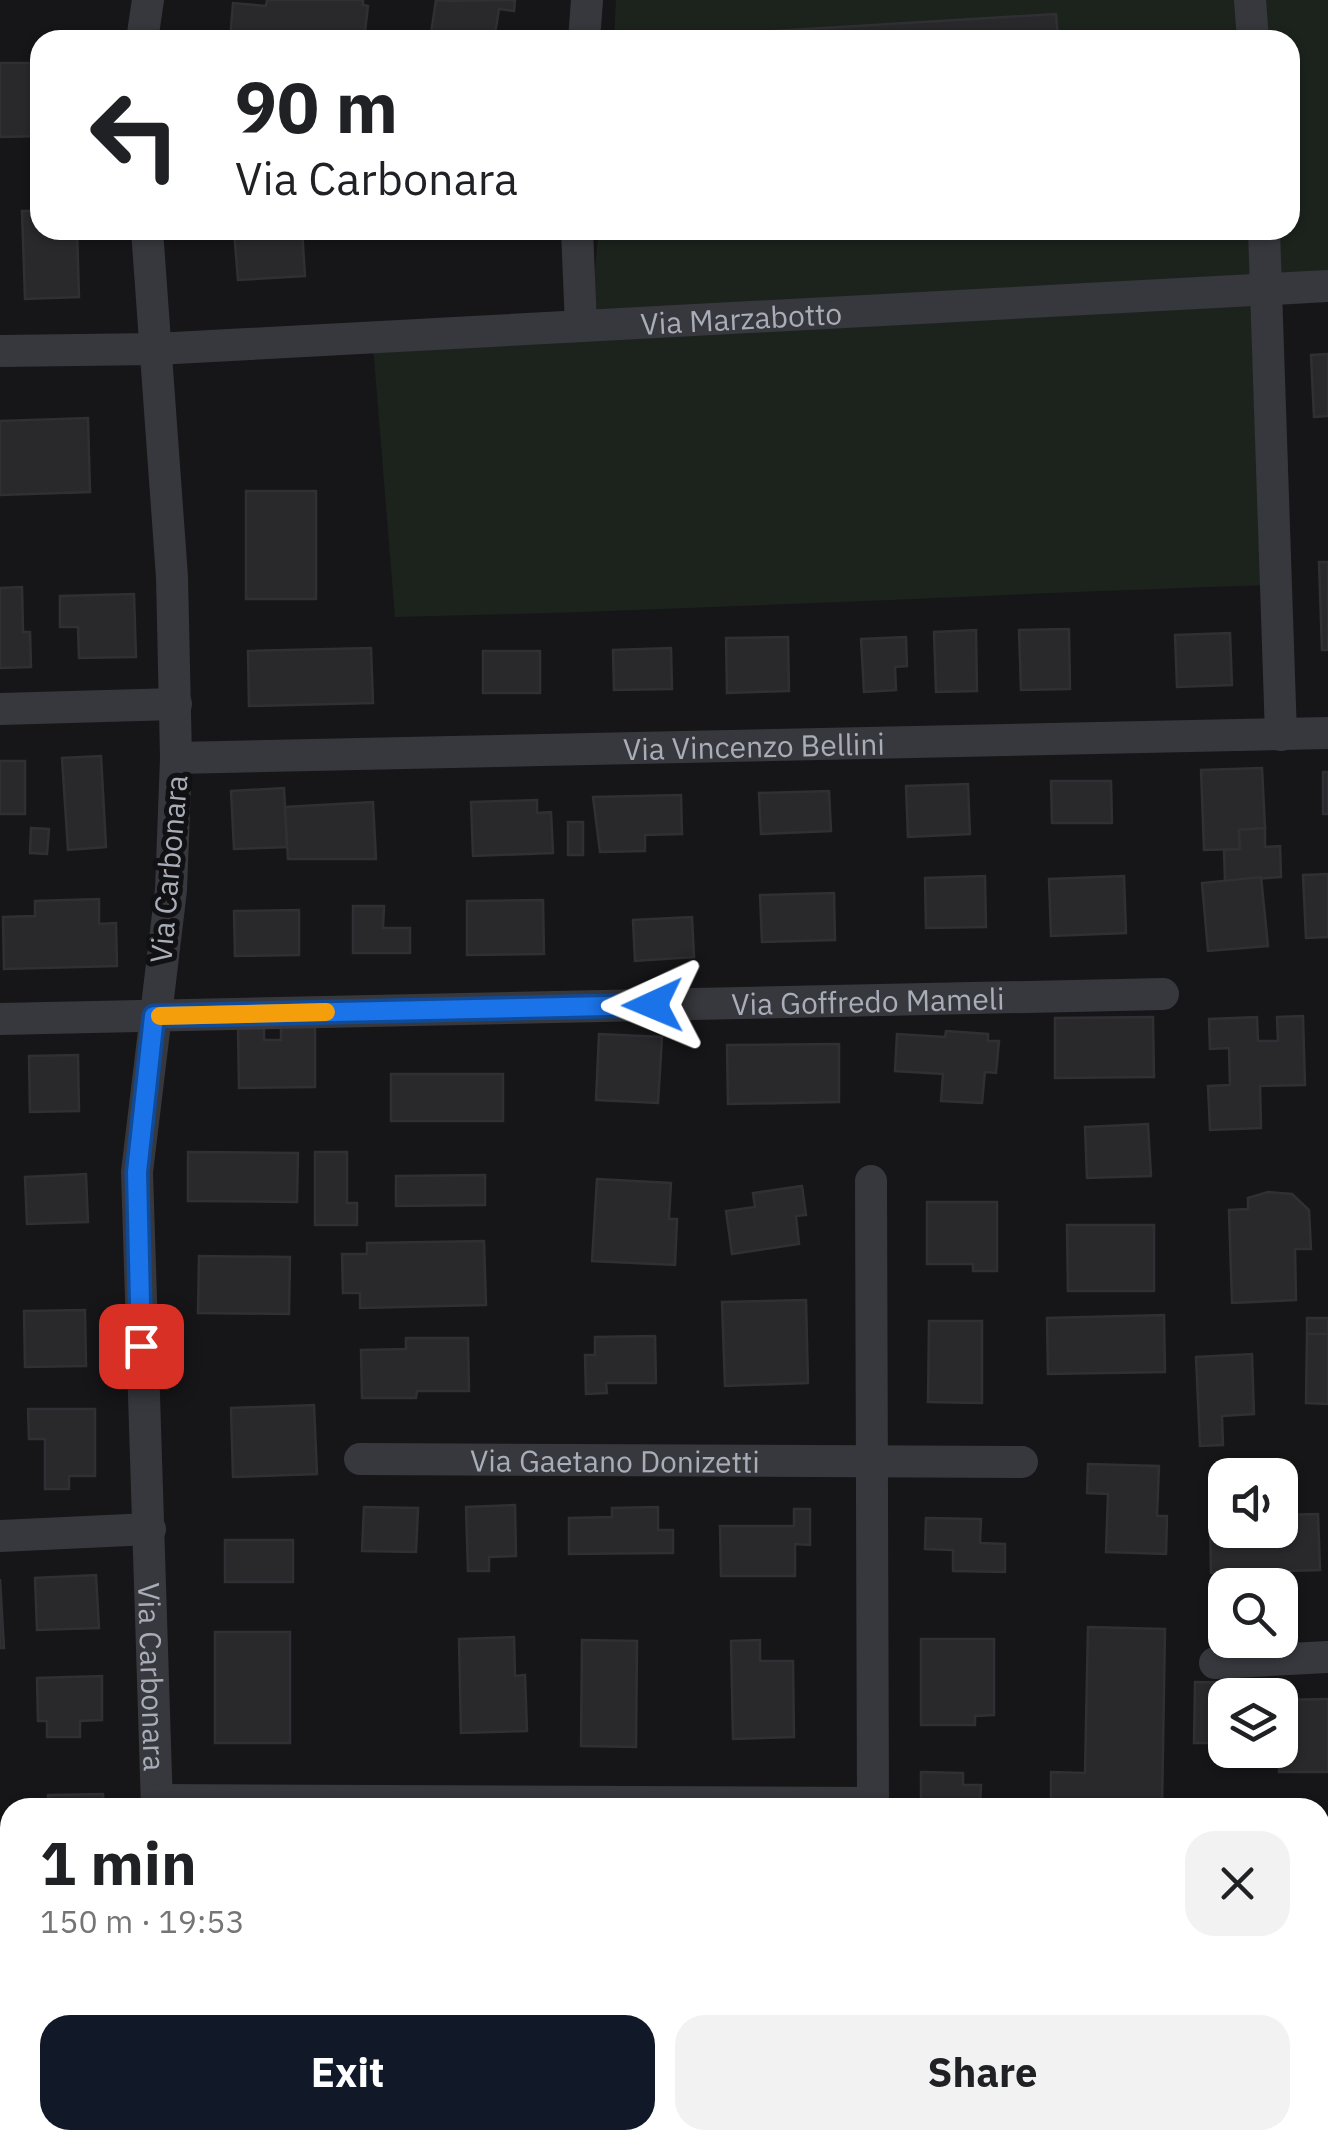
<!DOCTYPE html>
<html lang="en">
<head>
<meta charset="utf-8">
<style>
  :root { --surface:#fff; --page:#f2f2f2; --text:#202124; --muted:#757577; --accent:#111827 }
  body { margin:0; font-family:"IBM Plex Sans",sans-serif; background:var(--page); color:var(--text); height:100vh; display:flex; flex-direction:column; font-size:38px; white-space:nowrap }
  * { box-sizing:border-box; margin:0 }
  p { font-size:32px; color:var(--muted) }
  .icon { flex:none; width:55px; height:55px; fill:none; stroke:currentColor; stroke-width:2; stroke-linecap:round; stroke-linejoin:round }
  .map { position:relative; flex:1; overflow:hidden }
  .details { position:absolute; left:0px; top:1798px; width:1330px; height:352px; display:flex; flex-direction:column; background:var(--surface); border-radius:30px 30px 0 0; box-shadow:0 2px 8px #0004 }
  .details>* { flex:none }
  .hud { position:absolute; left:30px; top:30px; width:1270px; height:210px; border-radius:30px; box-shadow:0 2px 8px #0004; background:#fff; color:var(--text); overflow:hidden }
  .controls { position:absolute; left:1208px; top:1458px; display:grid; gap:20px }
  .controls a { display:grid; place-items:center; width:90px; height:90px; border-radius:20px; background:var(--surface); box-shadow:0 2px 8px #0004; font-size:50px }
  .pin { position:absolute; display:grid; place-items:center; width:85px; height:85px; color:#fff; margin:-42px; border-radius:20px; box-shadow:0 5px 15px #0006 }
  .me { position:absolute; width:110px; margin:-55px; rotate:269deg; stroke-linejoin:round; filter:drop-shadow(0 0 8px #0008) }
  .turn { display:flex; align-items:center; gap:35px; height:210px; padding:0 40px; font-size:45px }
  .turn .icon { width:130px; height:130px; stroke-width:2.5 }
  .turn b { display:block; font-size:70px; line-height:85px }
  .round { display:grid; place-items:center; flex:none; width:105px; height:105px; border-radius:30px; background:var(--page) }
  .headline { display:flex; align-items:center; justify-content:space-between; height:170px; padding:0 40px }
  h1 { font-size:60px; font-weight:700; line-height:75px }
  .cta { display:flex; gap:20px; margin-top:auto; padding:20px 40px }
  .cta a { flex:1; height:115px; border-radius:30px; background:var(--accent); color:#fff; font-size:40px; font-weight:700; line-height:115px; text-align:center }
  .cta a+a { background:var(--page); color:var(--text) }
  .map>svg:first-child { display:block }
</style>
</head>
<body>
<div class="map">
<svg width="1328" height="2149" viewBox="0 0 1328 2149">
  <rect width="100%" height="100%" fill="#161618"/>
  <path fill="#1c231d" d="M616,0H1328V295L1257,299L1272,585C980,594 688,611 395,617L372,333L589,324L599,230H1290V40H614Z"/>
  <g fill="#29292c" stroke="#303034" stroke-width="2.5">
    <polygon points="267,0 363,0 363,5 368,6 364,40 230,40 233,3 266,6"/>
    <polygon points="436,0 449,1 515,0 514,11 499,9 494,40 430,40"/>
    <polygon points="1056,14 1058,40 758,40 757,32"/>
    <polygon points="0,63 40,63 40,136 0,137"/>
    <polygon points="22,211 40,211 40,230 77,230 79,297 25,299"/>
    <polygon points="234,230 302,230 305,276 238,280"/>
    <polygon points="1328,354 1328,416 1314,417 1311,355"/>
    <polygon points="88,418 90,492 0,495 0,421"/>
    <rect x="246" y="491" width="70" height="108"/>
    <polygon points="1319,562 1328,562 1328,650 1322,650"/>
    <polygon points="22,587 23,632 30,632 31,667 0,668 0,588"/>
    <polygon points="134,594 136,657 79,658 78,627 60,627 60,596"/>
    <polygon points="1069,629 1070,689 1021,690 1019,630"/>
    <polygon points="976,630 977,691 936,692 934,632"/>
    <polygon points="1230,633 1232,685 1177,687 1175,635"/>
    <polygon points="788,637 789,691 727,693 726,638"/>
    <polygon points="906,637 907,666 895,667 896,690 864,692 861,639"/>
    <polygon points="371,648 373,703 249,706 248,651"/>
    <polygon points="671,648 672,689 614,690 613,650"/>
    <rect x="483" y="651" width="57" height="42"/>
    <polygon points="101,756 106,847 68,850 62,758"/>
    <rect x="0" y="761" width="25" height="53"/>
    <polygon points="1262,768 1265,828 1239,830 1240,849 1204,850 1201,770"/>
    <rect x="1323" y="772" width="5" height="42"/>
    <polygon points="1051,781 1111,781 1112,823 1052,823"/>
    <polygon points="968,784 970,834 908,837 906,786"/>
    <polygon points="284,788 287,847 234,849 231,791"/>
    <polygon points="829,791 831,831 761,834 759,793"/>
    <polygon points="681,795 682,834 645,835 645,851 600,852 593,797"/>
    <polygon points="537,800 537,813 551,812 553,853 473,856 471,802"/>
    <polygon points="373,802 376,859 288,859 285,807"/>
    <rect x="568" y="822" width="15" height="33"/>
    <polygon points="31,828 49,829 47,854 30,853"/>
    <polygon points="1265,828 1265,847 1280,846 1281,877 1225,881 1224,850 1240,849 1239,830"/>
    <polygon points="1328,874 1328,937 1306,938 1303,875"/>
    <polygon points="985,876 986,927 926,928 925,878"/>
    <polygon points="1124,876 1126,933 1051,936 1049,879"/>
    <polygon points="1261,877 1268,946 1208,951 1202,883"/>
    <polygon points="834,893 835,940 762,942 760,895"/>
    <polygon points="99,899 99,924 116,923 117,966 4,969 3,917 35,916 35,901"/>
    <polygon points="543,900 544,954 467,955 467,901"/>
    <polygon points="353,906 384,906 383,928 410,928 410,953 353,953"/>
    <polygon points="299,910 299,955 235,956 234,911"/>
    <polygon points="692,917 694,957 635,961 633,920"/>
    <polygon points="1303,1016 1305,1085 1260,1086 1261,1128 1210,1130 1208,1086 1230,1085 1229,1048 1210,1049 1209,1019 1257,1017 1258,1041 1278,1041 1277,1017"/>
    <polygon points="1153,1017 1154,1077 1055,1078 1055,1018"/>
    <polygon points="281,1024 315,1024 315,1087 239,1088 238,1027 264,1026 264,1040 281,1040"/>
    <polygon points="946,1031 988,1034 988,1041 999,1041 996,1073 985,1072 982,1103 941,1101 943,1074 895,1071 897,1034 945,1037"/>
    <polygon points="599,1034 662,1037 658,1103 596,1100"/>
    <polygon points="839,1044 839,1102 728,1104 727,1045"/>
    <polygon points="78,1055 79,1111 30,1112 29,1056"/>
    <rect x="391" y="1074" width="112" height="47"/>
    <polygon points="1148,1124 1151,1176 1087,1178 1085,1127"/>
    <polygon points="188,1152 298,1153 297,1202 188,1201"/>
    <polygon points="315,1152 347,1152 347,1203 357,1203 357,1225 315,1225"/>
    <polygon points="86,1174 88,1222 27,1224 25,1177"/>
    <polygon points="485,1175 485,1205 396,1206 396,1176"/>
    <polygon points="597,1179 671,1183 669,1219 677,1219 675,1265 592,1261"/>
    <polygon points="802,1186 806,1215 796,1216 799,1244 732,1254 726,1211 755,1207 753,1193"/>
    <polygon points="1268,1192 1292,1194 1309,1210 1311,1249 1295,1249 1296,1300 1232,1303 1229,1210 1248,1209 1248,1198"/>
    <polygon points="927,1202 997,1202 997,1271 973,1271 973,1264 927,1264"/>
    <polygon points="1067,1225 1154,1225 1154,1291 1068,1291"/>
    <polygon points="484,1241 486,1305 360,1308 360,1293 343,1293 342,1254 367,1254 367,1243"/>
    <polygon points="199,1256 290,1257 289,1314 198,1313"/>
    <polygon points="806,1300 808,1383 725,1386 722,1302"/>
    <polygon points="85,1310 86,1366 25,1367 24,1311"/>
    <polygon points="1164,1315 1165,1372 1048,1374 1047,1318"/>
    <rect x="1307" y="1318" width="21" height="16"/>
    <polygon points="929,1321 982,1321 982,1403 928,1402"/>
    <polygon points="1307,1334 1328,1334 1328,1404 1306,1403"/>
    <polygon points="655,1336 656,1383 606,1383 607,1393 586,1394 585,1355 595,1355 595,1337"/>
    <polygon points="406,1338 468,1338 469,1391 417,1391 416,1398 362,1398 361,1350 406,1349"/>
    <polygon points="1252,1354 1254,1414 1222,1416 1223,1445 1200,1446 1196,1357"/>
    <polygon points="314,1405 317,1474 233,1477 231,1408"/>
    <polygon points="28,1409 95,1409 95,1476 69,1476 69,1489 45,1489 45,1439 29,1439"/>
    <polygon points="1088,1464 1159,1466 1157,1516 1167,1516 1166,1554 1106,1552 1108,1494 1087,1493"/>
    <polygon points="515,1505 516,1556 489,1557 489,1571 468,1571 466,1507"/>
    <polygon points="364,1507 418,1508 416,1552 362,1551"/>
    <polygon points="658,1507 658,1530 673,1530 673,1553 569,1554 569,1518 612,1517 612,1508"/>
    <polygon points="794,1509 810,1509 810,1545 795,1544 795,1576 721,1576 720,1526 794,1526"/>
    <polygon points="1318,1514 1320,1570 1211,1573 1210,1518 1225,1517 1225,1530 1280,1530 1280,1515"/>
    <polygon points="926,1518 981,1519 980,1543 1005,1544 1005,1572 953,1571 953,1550 925,1549"/>
    <rect x="225" y="1540" width="68" height="42"/>
    <polygon points="96,1575 99,1628 37,1630 35,1578"/>
    <polygon points="0,1579 4,1648 0,1648"/>
    <polygon points="1088,1627 1165,1629 1162,1808 1051,1808 1051,1772 1085,1773"/>
    <rect x="215" y="1632" width="75" height="111"/>
    <polygon points="514,1637 515,1676 525,1675 527,1731 461,1733 459,1639"/>
    <polygon points="921,1639 994,1639 994,1715 975,1716 975,1725 921,1725"/>
    <polygon points="582,1640 637,1641 636,1747 581,1746"/>
    <polygon points="760,1640 760,1661 793,1661 794,1737 733,1739 731,1641"/>
    <polygon points="102,1676 102,1720 80,1721 80,1737 47,1737 47,1721 38,1721 37,1678"/>
    <polygon points="1195,1682 1251,1683 1250,1695 1225,1695 1225,1743 1194,1743"/>
    <polygon points="1328,1699 1328,1772 1279,1772 1280,1700"/>
    <polygon points="921,1772 963,1773 963,1785 981,1785 980,1808 921,1808"/>
    <polygon points="103,1794 104,1808 48,1808 48,1795"/>
    <rect x="1320" y="1825" width="8" height="103"/>
    <polygon points="10,1886 10,1931 0,1932 0,1887"/>
    <polygon points="259,2140 294,2140 305,2149 253,2149"/>
    <polygon points="319,2140 369,2140 369,2149 309,2149"/>
    <polygon points="410,2140 632,2140 629,2149 407,2149"/>
  </g>
  <g fill="none" stroke-linecap="round" stroke-linejoin="round">
    <g stroke="#37383d" stroke-width="32">
      <polyline points="1250,0 1253,40"/>
      <polyline points="142,40 148,0"/>
      <polyline points="584,40 587,0"/>
      <path id="s1" d="M147,230L172,577L176,758L171,890L137,1172L157,1808"/>
      <polyline points="577,230 581,326"/>
      <polyline points="1264,230 1281,735"/>
      <path id="s2" d="M0,351L156,349L1328,286"/>
      <polyline points="0,709 176,704"/>
      <path id="s3" d="M176,758L1328,733"/>
      <path id="s4" d="M0,1019L1163,994"/>
      <polyline points="871,1181 873,1808"/>
      <path id="s5" d="M360,1459L1022,1462"/>
      <polyline points="0,1536 150,1529"/>
      <polyline points="1215,1663 1328,1657"/>
      <polyline points="157,1800 873,1803"/>
      <polyline points="158,2140 158,2149"/>
      <polyline points="697,2145 749,2149"/>
      <polyline points="1241,2149 1243,2140"/>
    </g>
    <g stroke="#45474d" stroke-width="48">
      <polyline points="1320,2012 1328,2013"/>
      <polyline points="696,2149 699,2140"/>
    </g>
  </g>
  <g fill="none" stroke-linecap="round" stroke-linejoin="round">
    <defs>
      <polyline id="route" points="141,1346 137,1172 154,1016 653,1005"/>
    </defs>
    <use href="#route" stroke="#114b97" stroke-width="25"/>
    <use href="#route" stroke="#1a73e8" stroke-width="18"/>
    <polyline stroke="#f59e0b" stroke-width="18" points="160,1016 326,1012"/>
  </g>
  <g text-anchor="middle" dominant-baseline="central" stroke-width="10" stroke-linejoin="round" paint-order="stroke">
    <g font-size="30" fill="#a8adb8" stroke="#111113">
      <text stroke="none"><textPath href="#s2" startOffset="742">Via Marzabotto</textPath></text>
      <text stroke="none"><textPath href="#s3" startOffset="578">Via Vincenzo Bellini</textPath></text>
      <text transform="translate(168 869) rotate(-85)">Via Carbonara</text>
      <text stroke="none"><textPath href="#s4" startOffset="868">Via Goffredo Mameli</textPath></text>
      <text stroke="none"><textPath href="#s5" startOffset="255">Via Gaetano Donizetti</textPath></text>
      <text stroke="none"><textPath href="#s1" startOffset="1450">Via Carbonara</textPath></text>
    </g>
  </g>
</svg>
<div class="controls">
<a><svg class="icon" aria-label="sound" viewBox="0 0 24 24"><path d="M4 9h4l5-4v14l-5-4H4zM17 9q2 3 0 6"/></svg></a>
<a><svg class="icon" aria-label="search" viewBox="0 0 24 24"><circle cx="10" cy="10" r="6"/><path d="M15 15l6 6"/></svg></a>
<a><svg class="icon" aria-label="layers" viewBox="0 0 24 24"><path d="M12 4l9 5-9 5-9-5zM3 14l9 5 9-5"/></svg></a>
</div>
<div class="pin" style="left:141px;top:1346px;background:#d93025"><svg class="icon" aria-label="arrive" viewBox="0 0 24 24"><path d="M6 21V4h12l-3 4 3 4H6"/></svg></div>
<svg class="me" style="left:653px;top:1005px" viewBox="-20 -20 40 40"><path d="M0-17L14 15 0 8-14 15z" fill="#1a73e8" stroke="#fff" stroke-width="4"/></svg>
<div class="hud">
<div class="turn"><svg class="icon" aria-label="left" viewBox="0 0 24 24"><path d="M17 20v-9H6M10 6l-5 5 5 5"/></svg><div><b>90 m</b>Via Carbonara</div></div>
</div>
<section class="details">
<div class="headline"><div><h1>1 min</h1><p>150 m · 19:53</p></div><a class="round"><svg class="icon" aria-label="close" viewBox="0 0 24 24"><path d="M6 6l12 12M18 6L6 18"/></svg></a></div>
<div class="cta"><a>Exit</a><a>Share</a></div>
</section>
</div>
</body>
</html>
